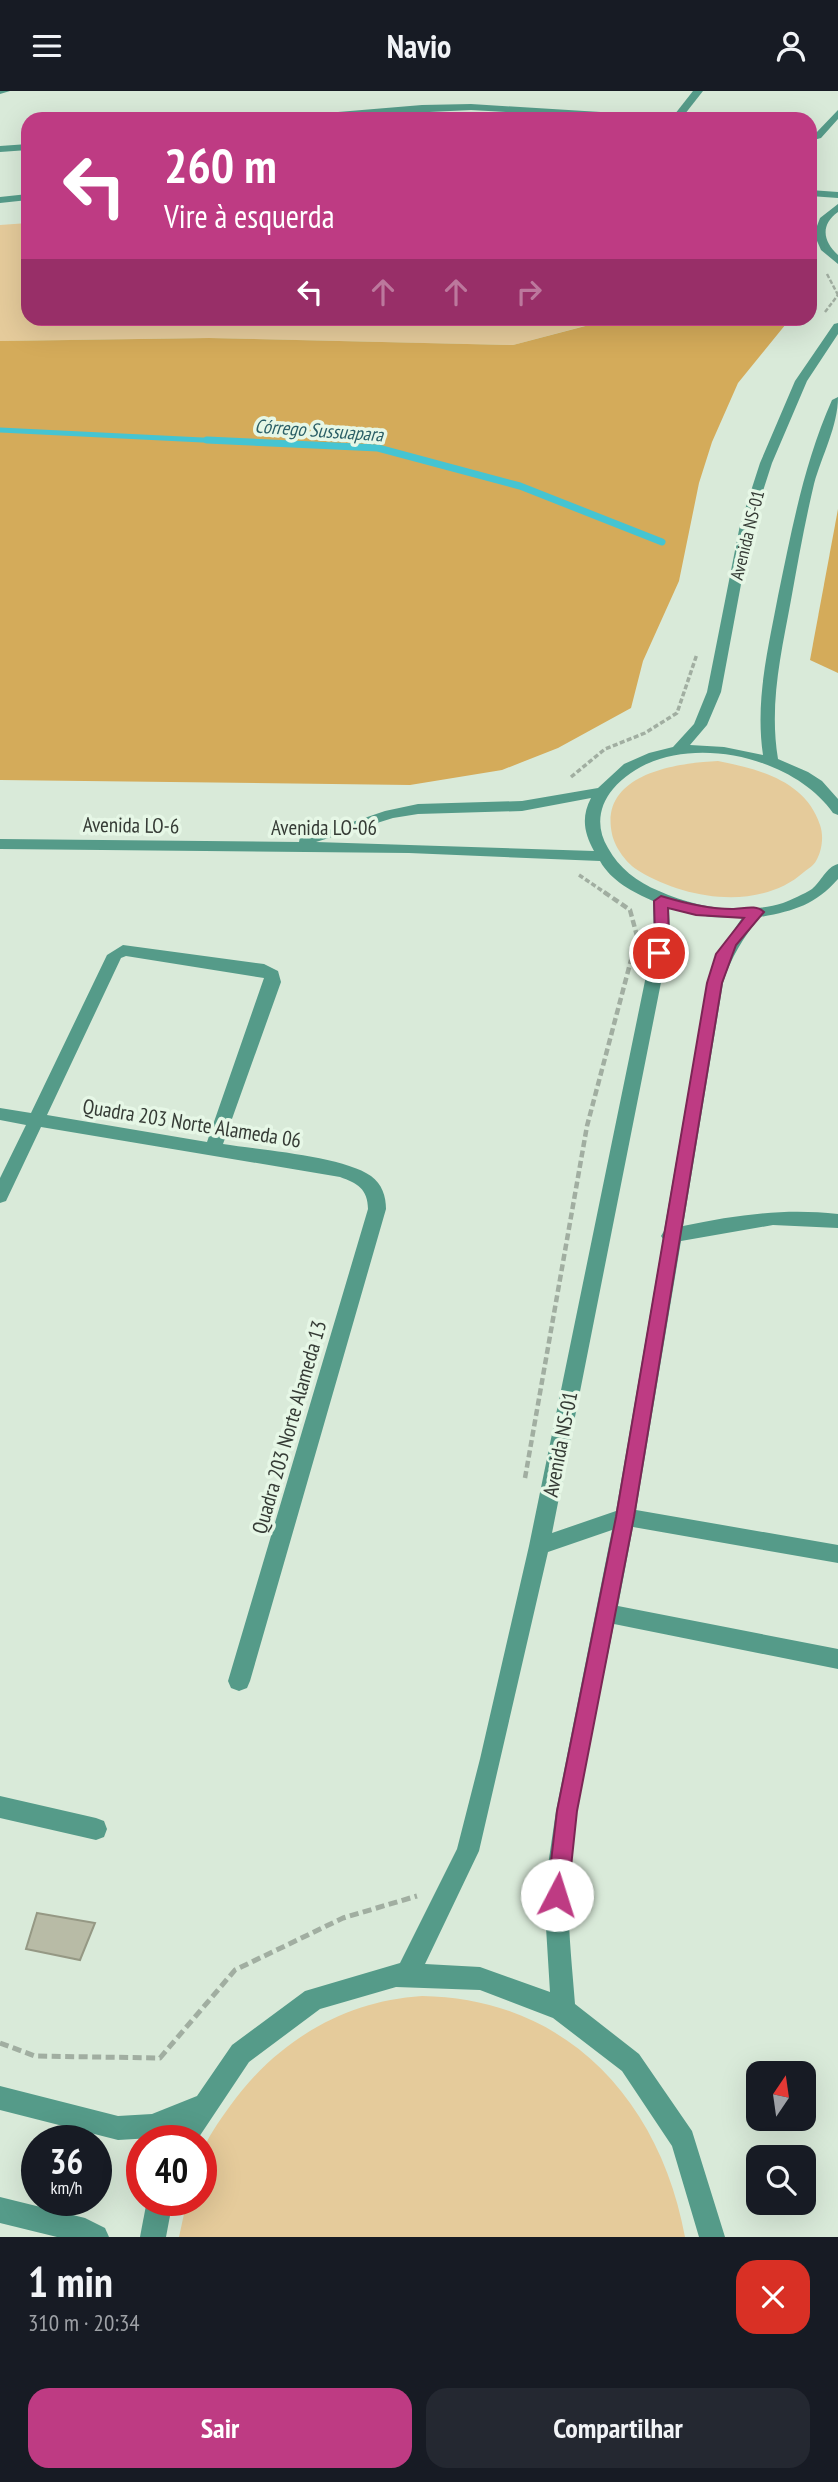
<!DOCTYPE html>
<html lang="pt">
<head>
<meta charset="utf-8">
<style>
  :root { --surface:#171b24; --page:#242831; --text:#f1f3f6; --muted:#9ea1a6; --accent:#be3b83 }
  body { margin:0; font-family:"PT Sans Narrow",sans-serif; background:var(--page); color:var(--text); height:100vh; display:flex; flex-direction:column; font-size:26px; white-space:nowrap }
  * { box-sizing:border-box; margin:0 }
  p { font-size:23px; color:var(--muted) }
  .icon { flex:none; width:38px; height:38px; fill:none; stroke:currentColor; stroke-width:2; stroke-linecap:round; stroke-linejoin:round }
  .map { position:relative; height:2146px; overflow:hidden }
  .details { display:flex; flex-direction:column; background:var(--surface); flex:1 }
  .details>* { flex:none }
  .guide { position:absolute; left:21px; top:21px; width:796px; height:214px; border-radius:21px; box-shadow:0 7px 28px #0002; background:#be3b83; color:#fff; overflow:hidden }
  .needle { width:46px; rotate:13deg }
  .controls { position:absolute; left:746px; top:1970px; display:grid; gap:14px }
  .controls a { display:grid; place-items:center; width:70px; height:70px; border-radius:14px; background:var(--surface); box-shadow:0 7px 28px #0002; font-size:35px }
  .speed { position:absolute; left:21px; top:2034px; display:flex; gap:14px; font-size:35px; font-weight:700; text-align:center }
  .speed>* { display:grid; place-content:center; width:91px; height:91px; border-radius:50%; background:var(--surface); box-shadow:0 7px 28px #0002; line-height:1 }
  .speed small { font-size:18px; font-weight:400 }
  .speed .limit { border:10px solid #d22; background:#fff; color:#111 }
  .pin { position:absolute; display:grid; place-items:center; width:60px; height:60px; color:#fff; margin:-30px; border:4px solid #fff; border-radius:50%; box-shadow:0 2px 7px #0007 }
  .me { position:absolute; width:77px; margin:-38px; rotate:5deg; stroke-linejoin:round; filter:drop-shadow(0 0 5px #0008) }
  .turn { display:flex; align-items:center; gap:24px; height:147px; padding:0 28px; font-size:32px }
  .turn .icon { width:91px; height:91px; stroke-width:2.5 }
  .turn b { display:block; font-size:49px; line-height:60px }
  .lanes { display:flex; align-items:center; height:66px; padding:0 28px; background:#0003; justify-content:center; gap:35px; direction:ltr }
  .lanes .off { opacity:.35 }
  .round { display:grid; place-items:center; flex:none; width:74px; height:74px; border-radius:21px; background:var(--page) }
  .headline { display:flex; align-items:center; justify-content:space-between; height:119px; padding:0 28px }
  h1 { font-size:42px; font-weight:700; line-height:52px }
  .primary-button { display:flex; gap:14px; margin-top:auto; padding:14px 28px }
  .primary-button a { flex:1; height:80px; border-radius:21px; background:var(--accent); color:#fff; font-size:28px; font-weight:700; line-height:80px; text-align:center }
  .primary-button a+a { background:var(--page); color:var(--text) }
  header { display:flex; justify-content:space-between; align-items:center; height:91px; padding:0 28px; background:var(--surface); font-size:32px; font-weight:700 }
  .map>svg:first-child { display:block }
</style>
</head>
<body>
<header><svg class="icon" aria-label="menu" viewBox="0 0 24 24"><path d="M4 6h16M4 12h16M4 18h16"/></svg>Navio<svg class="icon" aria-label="person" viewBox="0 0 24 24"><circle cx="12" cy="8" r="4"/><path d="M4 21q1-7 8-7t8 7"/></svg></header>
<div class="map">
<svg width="838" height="2146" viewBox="0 0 838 2146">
  <rect width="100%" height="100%" fill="#d9ead9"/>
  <g fill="#e5cb9b">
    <polygon points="28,132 28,228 611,228 513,254 209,247 0,250 0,134"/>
    <path d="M718,670C759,678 806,690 820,734C824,745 822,760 816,770C814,774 808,778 804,781C760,820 687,809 639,780C627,773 615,757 612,743C599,683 676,672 718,670Z"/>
    <path d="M422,1905C566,1907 660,2009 685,2146H179L187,2109H201C201,2096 198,2079 201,2066C205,2049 220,2029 230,2015C276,1951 343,1910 422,1905Z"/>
  </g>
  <g fill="#d4ab5a">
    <polygon points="612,228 790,228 738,292 712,351 699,392 679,490 643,570 631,617 558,657 502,679 410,694 0,689 0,250 209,247 513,254"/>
    <polygon points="838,418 838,582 810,569"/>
  </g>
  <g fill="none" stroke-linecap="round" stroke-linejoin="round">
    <polyline stroke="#45c4d2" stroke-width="5" points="0,339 243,351"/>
    <polyline stroke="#45c4d2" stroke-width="7" points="207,349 378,357 520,395 662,451"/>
  </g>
  <polygon fill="#b8bba6" stroke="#959884" stroke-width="2" points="37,1822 95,1832 80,1869 26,1858"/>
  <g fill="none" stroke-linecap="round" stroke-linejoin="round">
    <g stroke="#a1aea1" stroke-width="2.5" stroke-dasharray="4.5 2" stroke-linecap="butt">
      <polyline points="827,183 838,204"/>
      <polyline points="825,221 838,204"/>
    </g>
    <g stroke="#a1aea1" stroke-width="3.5" stroke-dasharray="5 2.5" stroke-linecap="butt">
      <polyline points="571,686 605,658 645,642 677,622 697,563"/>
      <polyline points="579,784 607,803"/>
    </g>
    <g stroke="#a1aea1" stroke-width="4.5" stroke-dasharray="7 3.5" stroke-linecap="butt">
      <polyline points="604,801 630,819 637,845"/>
      <polyline points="525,1387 587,1035 635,854"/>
    </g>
    <polyline stroke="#a1aea1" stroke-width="5" stroke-dasharray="9 4.5" stroke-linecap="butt" points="0,1952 35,1965 160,1967 235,1879 343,1827 417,1805"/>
    <g fill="#559b89" fill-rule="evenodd">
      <polygon points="0,0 10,0 0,3"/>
      <polygon points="693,0 703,0 681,28 671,28"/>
      <polygon points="471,13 665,25 670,28 619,28 471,19 285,28 290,25 422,14"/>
      <polygon points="838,19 838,28 821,47 810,50 810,44 815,43"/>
      <polygon points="28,53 28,59 0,61 0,55"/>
      <polygon points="810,99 838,101 838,107 810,105"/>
      <polygon points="28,103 28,109 0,112 0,106"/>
      <path d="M838,113V121C820,134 823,150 838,164V173L821,159L814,143L820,127Z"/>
      <path d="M838,232V243L807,290L772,372L752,434L721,601L707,634L690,654L724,656L763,664C755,610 768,558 778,505C792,438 804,372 832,309L838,306C838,335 822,364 814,393C805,431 798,470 791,509C781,563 769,614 778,668L808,681L822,690L838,708V724L833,722C790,660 666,636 613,698C598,716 596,737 608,757C619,777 637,791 659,800C696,817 743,824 783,812C791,809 804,803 812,798C821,791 826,776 838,773V788C815,814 794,820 760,826C743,847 731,866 723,892L683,1135C735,1124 784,1117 838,1123V1137L773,1134L681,1150L636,1419L838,1454V1472L633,1436L618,1515L838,1558V1578L614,1533C598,1617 574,1706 569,1791C567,1831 572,1873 575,1913L639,1963L692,2040L725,2146H699L672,2055L622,1980L553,1927L480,1899L396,1896L320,1918L249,1971L197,2049H170L174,2039L152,2047L118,2049L0,2019V1995L118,2025L152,2023L197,2005L232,1954L305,1900L400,1872L457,1758L480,1668L529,1455L654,846L653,810C633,801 611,790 600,770L409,762L0,758V748L299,751L300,746L335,737L385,720L418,713L522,710L598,697L624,673L649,662L673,656L694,633L707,601L740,434L760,372L795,290L834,233ZM591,707C581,726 584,742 594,760L316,751L393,727L418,723L522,720ZM669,817L710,826L742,827L718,862L707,892L664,1140L661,1145L663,1148L616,1420L552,1442L670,846ZM612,1439L556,1720L546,1788L545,1820L550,1901L480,1876L425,1873L479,1760L548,1461Z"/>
      <path d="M123,854L264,873L278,880L281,891L223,1053C260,1059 343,1065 371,1085C382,1093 386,1105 386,1118L250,1590L247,1597L239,1600L231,1597L228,1590L368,1118C368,1098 357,1092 340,1086L41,1036L6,1110L0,1112V1087L26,1034L0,1029V1017L31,1022L107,864ZM126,865L264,887L207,1051L47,1024L121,867Z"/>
      <polygon points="0,1705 96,1727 104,1730 107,1738 104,1746 96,1749 0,1727"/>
      <polygon points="0,2106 85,2127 105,2137 109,2146 57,2146 0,2132"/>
      <polygon points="147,2109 173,2109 166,2146 140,2146"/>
    </g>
  </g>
  <path fill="#be3b83" stroke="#7c2655" stroke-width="2" d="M661,805C684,812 707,818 732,818C743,818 756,813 764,821L736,854L722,892L634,1426L577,1720L568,1804L565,1811L557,1814L550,1811L547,1804L557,1720L616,1426L707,892L716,863L744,827L696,824L668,817L669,846L666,862L659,866L652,862L655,846L654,810Z"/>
  <g text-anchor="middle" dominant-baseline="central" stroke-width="7" stroke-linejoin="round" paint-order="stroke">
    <g font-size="18" fill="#353b35" stroke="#e6f7e6">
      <text transform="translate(747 444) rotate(-76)">Avenida NS-01</text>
    </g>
    <g font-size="19" font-style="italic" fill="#2b5f66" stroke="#e6f7e6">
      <text transform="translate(319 339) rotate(4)">Córrego Sussuapara</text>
    </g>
    <g font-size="21" fill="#353b35" stroke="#e6f7e6">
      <text transform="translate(131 734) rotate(1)">Avenida LO-6</text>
      <text x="324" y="736">Avenida LO-06</text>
      <text transform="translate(192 1032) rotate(9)">Quadra 203 Norte Alameda 06</text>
      <text transform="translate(289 1336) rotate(-74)">Quadra 203 Norte Alameda 13</text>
      <text transform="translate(560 1353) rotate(-79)">Avenida NS-01</text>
    </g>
  </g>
</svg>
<div class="controls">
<a><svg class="needle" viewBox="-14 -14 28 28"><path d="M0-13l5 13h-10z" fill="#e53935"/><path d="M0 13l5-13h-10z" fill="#9ea1a6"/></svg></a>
<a><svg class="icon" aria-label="search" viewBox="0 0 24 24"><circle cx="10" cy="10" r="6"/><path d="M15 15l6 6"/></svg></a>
</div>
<div class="speed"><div>36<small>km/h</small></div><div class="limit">40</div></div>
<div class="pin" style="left:659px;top:862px;background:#d93025"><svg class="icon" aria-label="arrive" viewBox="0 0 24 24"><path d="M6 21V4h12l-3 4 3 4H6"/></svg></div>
<svg class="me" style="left:557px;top:1804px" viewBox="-20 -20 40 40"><circle r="19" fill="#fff"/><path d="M0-13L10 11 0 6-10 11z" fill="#be3b83"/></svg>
<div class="guide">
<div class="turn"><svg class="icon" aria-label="left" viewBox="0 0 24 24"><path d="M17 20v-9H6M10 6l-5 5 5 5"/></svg><div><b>260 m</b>Vire à esquerda</div></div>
<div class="lanes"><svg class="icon" aria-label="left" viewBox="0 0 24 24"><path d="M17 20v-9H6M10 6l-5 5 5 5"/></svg><svg class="icon off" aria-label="ahead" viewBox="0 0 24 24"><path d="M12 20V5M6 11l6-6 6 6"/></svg><svg class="icon off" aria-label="ahead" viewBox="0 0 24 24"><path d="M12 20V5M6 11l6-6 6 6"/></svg><svg class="icon off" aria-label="right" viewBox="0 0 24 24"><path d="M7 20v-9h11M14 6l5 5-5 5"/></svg></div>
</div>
</div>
<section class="details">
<div class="headline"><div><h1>1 min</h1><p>310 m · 20:34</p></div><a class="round" style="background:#d93025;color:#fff"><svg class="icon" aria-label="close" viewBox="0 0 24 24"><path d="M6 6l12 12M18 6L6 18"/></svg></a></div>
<div class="primary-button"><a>Sair</a><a>Compartilhar</a></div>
</section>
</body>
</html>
